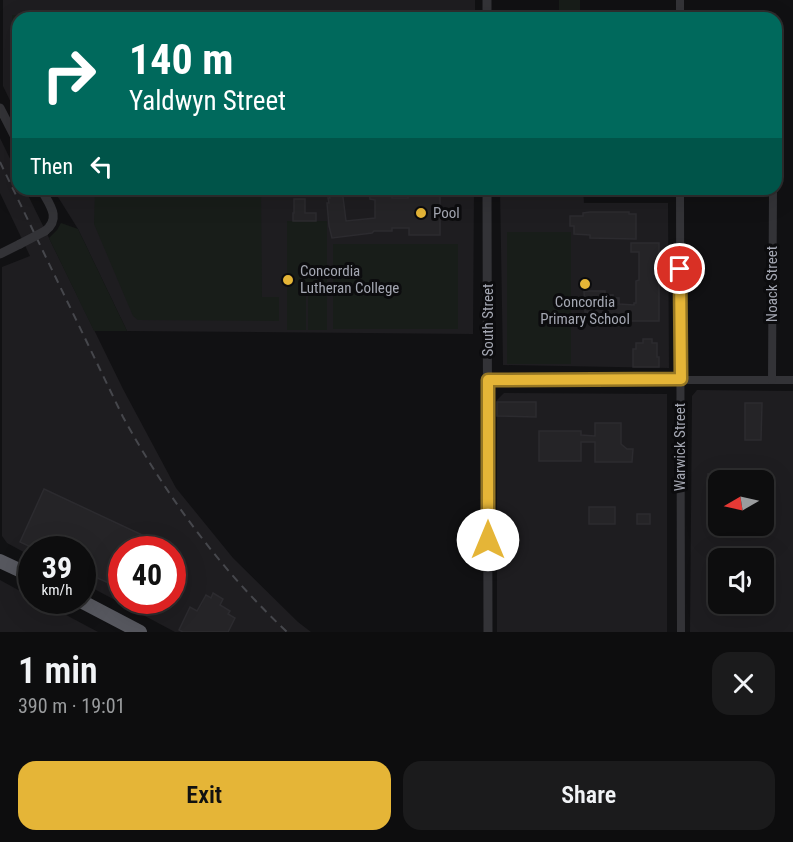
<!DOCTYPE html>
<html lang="en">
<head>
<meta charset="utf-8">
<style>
  :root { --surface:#0d0d0e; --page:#1b1b1c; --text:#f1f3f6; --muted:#9a9c9e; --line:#2d2d2e; --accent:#e5b537 }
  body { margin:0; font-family:"Roboto Condensed",sans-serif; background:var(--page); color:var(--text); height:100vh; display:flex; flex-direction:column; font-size:22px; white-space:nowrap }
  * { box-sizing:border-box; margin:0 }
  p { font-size:20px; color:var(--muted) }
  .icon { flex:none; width:33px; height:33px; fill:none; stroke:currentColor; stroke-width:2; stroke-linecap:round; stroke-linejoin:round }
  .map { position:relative; height:632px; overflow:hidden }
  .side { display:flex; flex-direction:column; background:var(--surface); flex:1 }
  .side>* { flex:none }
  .guide { position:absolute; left:12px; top:12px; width:770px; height:183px; border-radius:18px; box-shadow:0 6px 24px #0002,0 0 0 2px var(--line); background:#00695c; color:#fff; overflow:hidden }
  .needle { width:39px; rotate:261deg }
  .tools { position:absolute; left:708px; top:470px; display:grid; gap:12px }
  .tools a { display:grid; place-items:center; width:66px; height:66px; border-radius:12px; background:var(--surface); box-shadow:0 6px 24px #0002,0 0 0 2px var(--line); font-size:30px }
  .speed { position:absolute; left:18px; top:536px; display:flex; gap:12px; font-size:30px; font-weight:700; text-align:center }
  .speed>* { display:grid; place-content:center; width:78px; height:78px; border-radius:50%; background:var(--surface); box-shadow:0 6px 24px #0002,0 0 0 2px var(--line); line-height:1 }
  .speed small { font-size:15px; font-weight:400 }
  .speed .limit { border:9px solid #d22; background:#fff; color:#111 }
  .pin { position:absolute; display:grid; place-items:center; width:51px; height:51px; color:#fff; margin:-26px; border:3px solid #fff; border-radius:50%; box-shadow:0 2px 6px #0007 }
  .me { position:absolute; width:66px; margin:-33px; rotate:0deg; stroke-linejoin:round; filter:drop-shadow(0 0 4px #0008) }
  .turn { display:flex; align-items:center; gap:21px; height:126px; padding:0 18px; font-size:27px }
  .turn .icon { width:78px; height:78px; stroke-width:2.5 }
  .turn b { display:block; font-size:42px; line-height:51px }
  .then { display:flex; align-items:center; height:57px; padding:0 18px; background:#0003; gap:12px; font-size:22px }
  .round { display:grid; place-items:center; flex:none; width:63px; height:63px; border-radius:18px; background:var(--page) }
  .headline { display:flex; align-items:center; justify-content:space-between; height:102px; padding:0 18px }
  h1 { font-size:36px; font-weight:600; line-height:45px }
  .primary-button { display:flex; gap:12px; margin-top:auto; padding:12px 18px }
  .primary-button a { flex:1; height:69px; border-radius:18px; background:var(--accent); color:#111; font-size:24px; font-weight:600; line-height:69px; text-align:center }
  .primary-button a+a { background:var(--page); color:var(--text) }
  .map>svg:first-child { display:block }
</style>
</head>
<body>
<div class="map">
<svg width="793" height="632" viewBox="0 0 793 632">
  <rect width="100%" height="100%" fill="#111113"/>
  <g fill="#1e1d20" fill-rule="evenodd">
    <polygon points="3,0 475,0 475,18 18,18 18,117 3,86"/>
    <path d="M0,138L18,175V189H25L123,389L176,488L233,558L298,622L311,632H175L83,583L82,549H32L31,556L7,543L2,536V267L30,256L0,193ZM122,549H172V600H122Z"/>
    <polygon points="53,189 474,189 473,334 127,331 78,229"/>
    <polygon points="500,189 583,189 584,203 668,203 669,368 503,365"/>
    <path d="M697,390L793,391V632H690L692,396ZM718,480H764V525H718ZM718,558H764V603H718Z"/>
    <polygon points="504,393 667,394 667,632 497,632 497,400"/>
    <polygon points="0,580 31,597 32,600 38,600 98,632 0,632"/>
  </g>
  <g fill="#181d19">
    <polygon points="559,0 580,0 580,18 541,18 541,12 559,12"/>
    <polygon points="12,15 112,15 113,18 18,18 18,91 12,91"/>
    <rect x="123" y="15" width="115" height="3"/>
    <polygon points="59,189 261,189 262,297 279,297 279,321 138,320 133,316 94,224 95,190"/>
    <polygon points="287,221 327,221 327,330 308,330 308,294 306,295 306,330 287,330"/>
    <polygon points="61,223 78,229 127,331 94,331 49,238 57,230"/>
    <rect x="507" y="232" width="64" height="132"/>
    <rect x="333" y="244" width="125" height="85"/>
  </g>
  <g fill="#252427" stroke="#2c2b2f" stroke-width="1.5">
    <polygon points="331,189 342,189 346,221 375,218 375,200 370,199 369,189 392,189 392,198 408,198 408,191 440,191 440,235 409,235 409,228 392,228 392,231 374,231 372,233 332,238 329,226 327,203 329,203 328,198 330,198 329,194 332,194"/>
    <polygon points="294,199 305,199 305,213 316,213 316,221 293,221 293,213 294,213"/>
    <polygon points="590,212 629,212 629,214 636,214 636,239 590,238 590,235 574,234 574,226 570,226 570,216 583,216 583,213"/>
    <polygon points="631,243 659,243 659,321 613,321 613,318 592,319 592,317 588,317 588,312 585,312 584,291 605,291 605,295 613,295 613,298 619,298 619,304 634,305 634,303 636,303 636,281 639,280 639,252 631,252"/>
    <polygon points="643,339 652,339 652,343 657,343 657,357 659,357 659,367 633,367 633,349 636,349 636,343 643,343"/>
    <polygon points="497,402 536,402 536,417 497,416"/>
    <polygon points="745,403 762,403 761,440 745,440"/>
    <polygon points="595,423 621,423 621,444 627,449 633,449 632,462 595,462 595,442 581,442 581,461 539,461 539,431 581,431 581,435 595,436"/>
    <polygon points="743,473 743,480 718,480 718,503 709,503 708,474"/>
    <polygon points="44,489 172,549 122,549 122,589 82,571 82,549 35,549 20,542"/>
    <rect x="589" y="507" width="26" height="17"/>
    <rect x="637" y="514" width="13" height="10"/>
    <polygon points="213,593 223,599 220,605 230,611 228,614 235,618 228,632 183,632 179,630 190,607 197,611 206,595 211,598"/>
  </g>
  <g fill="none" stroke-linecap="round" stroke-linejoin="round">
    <g stroke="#333337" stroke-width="8">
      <polyline points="680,0 680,18"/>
      <polyline points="680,189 681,632"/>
      <polyline points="488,380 793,380"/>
      <polyline points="772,380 773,189"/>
    </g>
    <g stroke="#333337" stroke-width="9">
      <polyline points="487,0 487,18"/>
      <polyline points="0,108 18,143"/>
      <path d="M41,189C49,204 62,218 45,231"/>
      <polyline points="487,189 488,632"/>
      <polyline points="0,254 20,244"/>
    </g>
    <g stroke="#57585f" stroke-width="14">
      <polyline points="0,561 32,576"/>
      <polyline points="79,600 140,632"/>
    </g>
    <path stroke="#46474c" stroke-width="2" stroke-dasharray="8 6" stroke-linecap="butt" d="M0,162L123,417C167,497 220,569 287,632"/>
    <polyline stroke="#333337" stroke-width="9" points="20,244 45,231"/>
  </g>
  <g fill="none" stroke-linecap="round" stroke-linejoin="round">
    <defs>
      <polyline id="route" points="488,540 488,380 681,379 680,269"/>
    </defs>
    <use href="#route" stroke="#957624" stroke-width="15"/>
    <use href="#route" stroke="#e5b537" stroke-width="10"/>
  </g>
  <g fill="#e5b537" stroke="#0c0c0e" stroke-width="2">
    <circle cx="421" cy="213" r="6"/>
    <circle cx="288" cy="280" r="6"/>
    <circle cx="585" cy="284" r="6"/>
  </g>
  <g text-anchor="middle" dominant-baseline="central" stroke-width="6" stroke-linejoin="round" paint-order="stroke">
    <g font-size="15" fill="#a4a7b2" stroke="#0c0c0e" text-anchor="start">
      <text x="433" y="213">Pool</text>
      <text x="300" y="271">Concordia<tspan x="300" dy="17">Lutheran College</tspan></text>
      <text x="585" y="302" text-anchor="middle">Concordia<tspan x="585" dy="17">Primary School</tspan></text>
    </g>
    <g font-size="15" fill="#a4a7b2" stroke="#0c0c0e">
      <text transform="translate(772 284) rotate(-90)">Noack Street</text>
      <text transform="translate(488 320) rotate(-90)">South Street</text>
      <text transform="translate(680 447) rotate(-90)">Warwick Street</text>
    </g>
  </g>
</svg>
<div class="tools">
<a><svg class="needle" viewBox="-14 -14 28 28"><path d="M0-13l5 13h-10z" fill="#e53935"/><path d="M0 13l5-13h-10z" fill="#9a9c9e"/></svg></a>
<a><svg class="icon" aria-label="sound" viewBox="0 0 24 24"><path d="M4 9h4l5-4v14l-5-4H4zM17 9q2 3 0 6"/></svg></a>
</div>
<div class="speed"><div>39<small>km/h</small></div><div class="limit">40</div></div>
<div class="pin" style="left:680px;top:269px;background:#d93025"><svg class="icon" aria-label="arrive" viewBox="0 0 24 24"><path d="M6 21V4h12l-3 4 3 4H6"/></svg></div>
<svg class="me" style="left:488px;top:540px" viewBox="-20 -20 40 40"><circle r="19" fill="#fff"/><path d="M0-13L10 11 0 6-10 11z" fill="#e5b537"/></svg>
<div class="guide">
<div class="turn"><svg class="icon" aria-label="right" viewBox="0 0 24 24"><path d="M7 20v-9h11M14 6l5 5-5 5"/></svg><div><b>140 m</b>Yaldwyn Street</div></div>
<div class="then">Then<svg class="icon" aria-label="left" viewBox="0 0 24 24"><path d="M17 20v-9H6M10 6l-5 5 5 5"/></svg></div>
</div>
</div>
<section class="side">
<div class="headline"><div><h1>1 min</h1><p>390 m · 19:01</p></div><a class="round"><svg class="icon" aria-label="close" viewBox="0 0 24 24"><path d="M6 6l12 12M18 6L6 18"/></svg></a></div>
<div class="primary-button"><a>Exit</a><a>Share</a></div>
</section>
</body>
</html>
